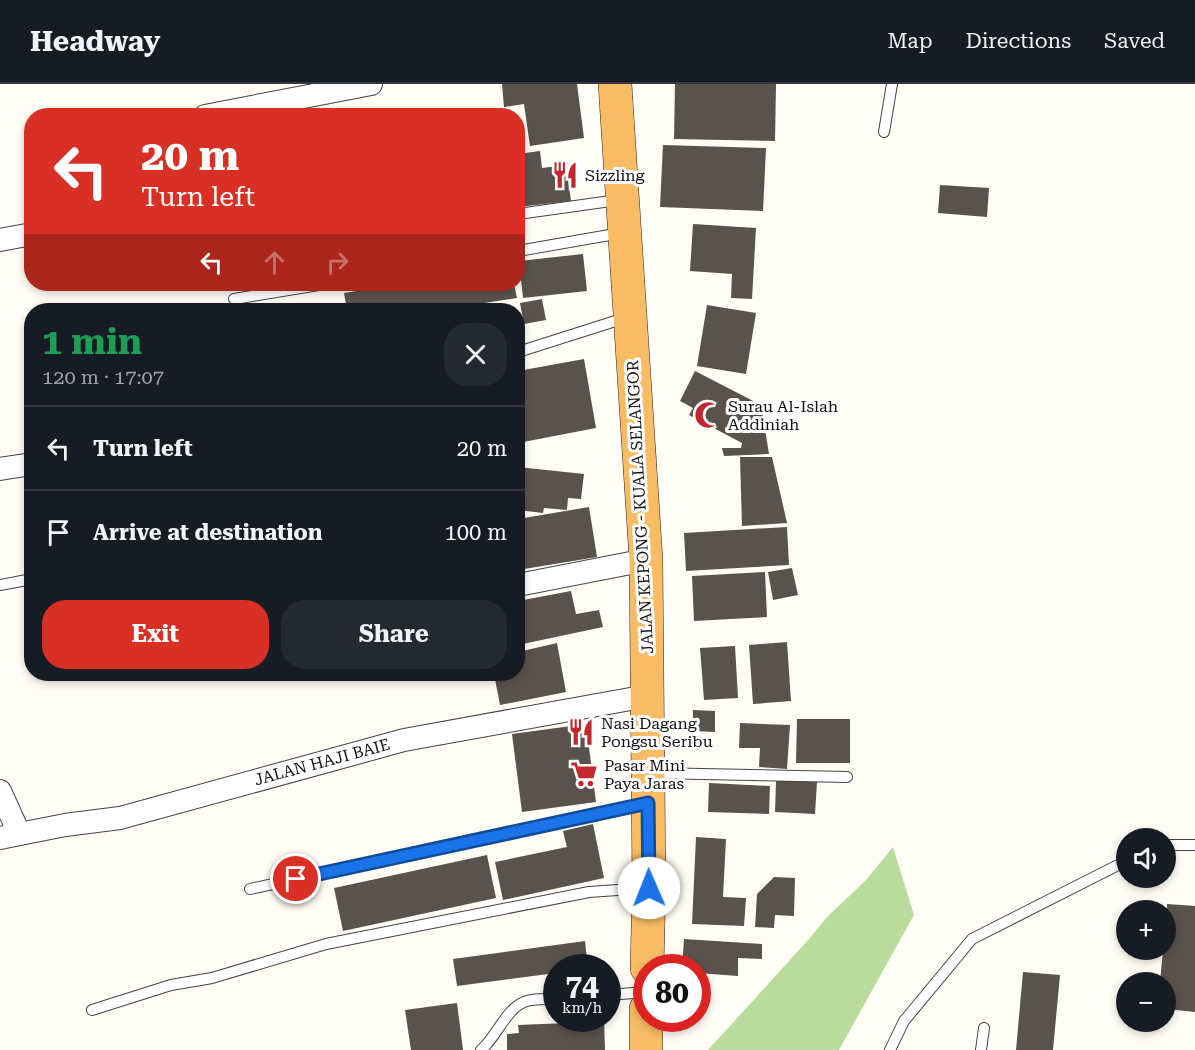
<!DOCTYPE html>
<html lang="en">
<head>
<meta charset="utf-8">
<style>
  :root { --surface:#171b24; --page:#242831; --text:#f1f3f6; --muted:#9ea1a6; --line:#363941; --accent:#d93025 }
  body { margin:0; font-family:"Roboto Serif",serif; background:var(--page); color:var(--text); height:100vh; display:flex; flex-direction:column; font-size:22px; white-space:nowrap }
  * { box-sizing:border-box; margin:0 }
  p { font-size:20px; color:var(--muted) }
  .icon { flex:none; width:33px; height:33px; fill:none; stroke:currentColor; stroke-width:2; stroke-linecap:round; stroke-linejoin:round }
  .map { position:relative; flex:1; overflow:hidden }
  .sheet { position:absolute; left:24px; top:219px; width:501px; height:378px; display:flex; flex-direction:column; background:var(--surface); border-radius:24px; box-shadow:0 3px 9px #0003 }
  .sheet>* { flex:none }
  .guide { position:absolute; left:24px; top:24px; width:501px; height:183px; border-radius:24px; box-shadow:0 3px 9px #0003; background:#d93025; color:#fff; overflow:hidden }
  .buttons { position:absolute; left:1116px; top:744px; display:grid; gap:12px }
  .buttons a { display:grid; place-items:center; width:60px; height:60px; border-radius:50%; background:var(--surface); box-shadow:0 3px 9px #0003; font-size:30px }
  .speed { position:absolute; left:543px; top:870px; display:flex; gap:12px; font-size:30px; font-weight:700; text-align:center }
  .speed>* { display:grid; place-content:center; width:78px; height:78px; border-radius:50%; background:var(--surface); box-shadow:0 3px 9px #0003; line-height:1 }
  .speed small { font-size:15px; font-weight:400 }
  .speed .limit { border:9px solid #d22; background:#fff; color:#111 }
  .pin { position:absolute; display:grid; place-items:center; width:51px; height:51px; color:#fff; margin:-26px; border:3px solid #fff; border-radius:50%; box-shadow:0 2px 6px #0007 }
  .me { position:absolute; width:66px; margin:-33px; rotate:359deg; stroke-linejoin:round; filter:drop-shadow(0 0 4px #0008) }
  .turn { display:flex; align-items:center; gap:21px; height:126px; padding:0 18px; font-size:27px }
  .turn .icon { width:78px; height:78px; stroke-width:2.5 }
  .turn b { display:block; font-size:42px; line-height:51px }
  .lanes { display:flex; align-items:center; height:57px; padding:0 18px; background:#0003; justify-content:center; gap:30px; direction:ltr }
  .lanes .off { opacity:.35 }
  .round { display:grid; place-items:center; flex:none; width:63px; height:63px; border-radius:24px; background:var(--page) }
  .overview { display:flex; align-items:center; justify-content:space-between; height:102px; padding:0 18px }
  h1 { font-size:36px; font-weight:700; line-height:45px; color:#1e9e55 }
  .action { display:flex; gap:12px; margin-top:auto; padding:12px 18px }
  .action a { flex:1; height:69px; border-radius:24px; background:var(--accent); color:#fff; font-size:24px; font-weight:700; line-height:69px; text-align:center }
  .action a+a { background:var(--page); color:var(--text) }
  ul { padding:0; list-style:none }
  li { display:flex; align-items:center; gap:18px; height:84px; padding:0 18px; border-top:2px solid var(--line) }
  li div { flex:1 }
  li b { display:block; font-size:22px }
  li em { font-style:normal }
  header { display:flex; align-items:center; gap:36px; box-sizing:border-box; height:84px; padding:0 30px; background:var(--surface); border-bottom:2px solid var(--line) }
  header strong { font-size:28px }
  nav { display:flex; gap:33px; margin-inline-start:auto; font-size:21px }
  .map>svg:first-child { display:block }
</style>
</head>
<body>
<header>
<strong>Headway</strong>
<nav><a>Map</a><a>Directions</a><a>Saved</a></nav>
</header>
<div class="map">
<svg width="1195" height="966" viewBox="0 0 1195 966">
  <rect width="100%" height="100%" fill="#fffdf5"/>
  <polygon fill="#b9dc9c" points="893,763 914,831 839,966 708,966 809,855 828,832 866,796"/>
  <g fill="#5a524d">
    <polygon points="502,0 577,0 584,54 530,62 524,20 504,23"/>
    <polygon points="675,0 776,0 775,57 674,55"/>
    <polygon points="663,61 766,64 763,127 660,123"/>
    <polygon points="540,67 542,84 566,81 571,117 518,123 518,70"/>
    <polygon points="940,101 989,104 987,133 938,129"/>
    <polygon points="693,140 756,144 752,215 731,214 732,190 690,187"/>
    <polygon points="583,170 587,207 523,214 519,177"/>
    <polygon points="401,200 514,200 517,214 440,226 347,226 344,209"/>
    <polygon points="542,215 546,236 524,240 520,219"/>
    <polygon points="707,221 756,229 746,290 697,282"/>
    <polygon points="518,227 524,255 518,257"/>
    <polygon points="584,275 596,344 518,359 518,287"/>
    <polygon points="695,287 761,321 769,370 724,372 722,364 741,364 742,359 689,331 693,324 680,317"/>
    <polygon points="740,373 772,373 787,439 742,442"/>
    <polygon points="518,383 584,390 581,415 568,414 567,426 544,424 543,429 518,426"/>
    <polygon points="589,423 597,473 518,486 518,435"/>
    <polygon points="787,443 789,481 686,487 684,449"/>
    <polygon points="792,484 798,511 773,516 768,488"/>
    <polygon points="765,488 767,533 694,537 692,492"/>
    <polygon points="571,507 576,530 599,526 603,543 518,561 518,517"/>
    <polygon points="787,558 791,617 753,620 749,561"/>
    <polygon points="557,559 566,608 500,621 494,590 518,590 518,568"/>
    <polygon points="735,562 738,614 704,616 700,564"/>
    <polygon points="693,626 715,627 715,648 693,647"/>
    <polygon points="797,635 850,635 850,679 796,679"/>
    <polygon points="740,639 790,641 787,685 759,683 760,664 739,664"/>
    <polygon points="586,640 596,718 522,728 512,650"/>
    <polygon points="776,696 817,698 815,730 775,728"/>
    <polygon points="709,699 770,702 769,730 708,728"/>
    <polygon points="593,740 604,794 503,816 495,778 567,763 563,747"/>
    <polygon points="696,753 726,755 723,813 746,814 744,842 692,840"/>
    <polygon points="487,771 496,814 343,847 334,804"/>
    <polygon points="774,793 795,794 794,832 775,831 774,844 755,843 757,810"/>
    <polygon points="1167,820 1195,822 1195,928 1166,925 1166,898 1160,898 1163,866 1166,866"/>
    <polygon points="684,855 762,860 762,875 738,874 738,892 698,889 698,884 682,884"/>
    <polygon points="585,857 588,884 556,884 556,889 457,902 453,875"/>
    <polygon points="1023,888 1060,891 1053,966 1016,966"/>
    <polygon points="457,919 463,966 411,966 405,926"/>
    <polygon points="568,934 604,934 605,966 507,966 507,950 519,949 518,941 568,939"/>
  </g>
  <g fill="none" stroke-linecap="round" stroke-linejoin="round">
    <defs>
      <g id="service">
        <polyline points="884,48 892,0"/>
        <polyline points="518,130 618,116"/>
        <polyline points="518,167 621,149"/>
        <polyline points="234,215 325,200"/>
        <polyline points="518,268 628,233"/>
        <polyline points="0,501 32,495"/>
        <polyline points="652,689 847,693"/>
        <polyline points="1166,761 1195,761"/>
        <polyline points="250,805 644,720"/>
        <polyline points="608,911 646,908"/>
        <polyline points="92,926 171,901 212,894 326,860 589,808 646,804"/>
        <path d="M481,966C496,954 507,922 527,917C536,914 547,915 556,915"/>
        <polyline points="890,966 904,937 972,855 1126,777"/>
        <polyline points="981,966 984,944"/>
      </g>
      <g id="minor">
        <polyline points="205,32 371,0"/>
        <polyline points="0,156 32,150"/>
        <polyline points="0,385 32,380"/>
        <polyline points="518,501 646,476"/>
        <polyline points="0,707 19,749"/>
        <polyline points="0,754 65,741 120,734 404,656 647,612"/>
      </g>
      <g id="trunk">
        <polyline points="615,0 646,476 649,804 647,884"/>
        <polyline points="646,966 646,925"/>
      </g>
    </defs>
    <use href="#service" stroke="#444" stroke-width="12"/>
    <use href="#minor" stroke="#444" stroke-width="24"/>
    <use href="#trunk" stroke="#222" stroke-width="34"/>
    <use href="#service" stroke="#fff" stroke-width="10"/>
    <use href="#minor" stroke="#fff" stroke-width="22"/>
    <use href="#trunk" stroke="#f7bc64" stroke-width="33"/>
  </g>
  <g fill="none" stroke-linecap="round" stroke-linejoin="round">
    <defs>
      <polyline id="route" points="296,795 648,719 649,804"/>
    </defs>
    <use href="#route" stroke="#114b97" stroke-width="15"/>
    <use href="#route" stroke="#1a73e8" stroke-width="10"/>
  </g>
  <defs>
    <symbol id="restaurant-bare" viewBox="-9 -9 18 18"><path d="M-5-6h1v4h1v-4h1v4h1v-4h1v5L-1.5 .5V6h-2V.5L-5-1ZM5-6V6H3V1.5H1.5Q1.5-4 5-6Z" fill="#c4262e" stroke="#fff" stroke-width="2.5" paint-order="stroke"/></symbol>
    <symbol id="mosque-bare" viewBox="-9 -9 18 18"><path d="M3.5-4.9A6 6 0 1 0 3.5 4.9A5 5 0 1 1 3.5-4.9Z" fill="#c4262e" stroke="#fff" stroke-width="2.5" paint-order="stroke"/></symbol>
    <symbol id="supermarket-bare" viewBox="-9 -9 18 18"><path d="M-6-5.5h2.5l.6 2H6L4.5 2H-2.5L-4.4-4H-6ZM-1.5 3.2a1.3 1.3 0 1 0 .1 0ZM3 3.2a1.3 1.3 0 1 0 .1 0Z" fill="#c4262e" stroke="#fff" stroke-width="2.5" paint-order="stroke"/></symbol>
  </defs>
  <g fill-rule="evenodd">
    <use href="#restaurant-bare" x="546" y="72" width="38" height="38"/>
    <use href="#mosque-bare" x="689" y="312" width="38" height="38"/>
    <use href="#restaurant-bare" x="562" y="629" width="38" height="38"/>
    <use href="#supermarket-bare" x="565" y="671" width="38" height="38"/>
  </g>
  <g text-anchor="middle" dominant-baseline="central" stroke-width="6" stroke-linejoin="round" paint-order="stroke">
    <g font-size="16" fill="#111" stroke="#fff" text-anchor="start">
      <text x="585" y="91">Sizzling</text>
      <text x="728" y="322">Surau Al-Islah<tspan x="728" dy="18">Addiniah</tspan></text>
      <text x="601" y="639">Nasi Dagang<tspan x="601" dy="18">Pongsu Seribu</tspan></text>
      <text x="604" y="681">Pasar Mini<tspan x="604" dy="18">Paya Jaras</tspan></text>
    </g>
    <g font-size="16" fill="#111" stroke="#fff">
      <text transform="translate(640 423) rotate(-93)">JALAN KEPONG - KUALA SELANGOR</text>
      <text transform="translate(322 678) rotate(-15)">JALAN HAJI BAIE</text>
    </g>
  </g>
</svg>
<div class="buttons">
<a><svg class="icon" aria-label="sound" viewBox="0 0 24 24"><path d="M4 9h4l5-4v14l-5-4H4zM17 9q2 3 0 6"/></svg></a>
<a>+</a>
<a>−</a>
</div>
<div class="speed"><div>74<small>km/h</small></div><div class="limit">80</div></div>
<div class="pin" style="left:296px;top:795px;background:#d93025"><svg class="icon" aria-label="arrive" viewBox="0 0 24 24"><path d="M6 21V4h12l-3 4 3 4H6"/></svg></div>
<svg class="me" style="left:649px;top:804px" viewBox="-20 -20 40 40"><circle r="19" fill="#fff"/><path d="M0-13L10 11 0 6-10 11z" fill="#1a73e8"/></svg>
<div class="guide">
<div class="turn"><svg class="icon" aria-label="left" viewBox="0 0 24 24"><path d="M17 20v-9H6M10 6l-5 5 5 5"/></svg><div><b>20 m</b>Turn left</div></div>
<div class="lanes"><svg class="icon" aria-label="left" viewBox="0 0 24 24"><path d="M17 20v-9H6M10 6l-5 5 5 5"/></svg><svg class="icon off" aria-label="ahead" viewBox="0 0 24 24"><path d="M12 20V5M6 11l6-6 6 6"/></svg><svg class="icon off" aria-label="right" viewBox="0 0 24 24"><path d="M7 20v-9h11M14 6l5 5-5 5"/></svg></div>
</div>
<section class="sheet">
<div class="overview"><div><h1>1 min</h1><p>120 m · 17:07</p></div><a class="round"><svg class="icon" aria-label="close" viewBox="0 0 24 24"><path d="M6 6l12 12M18 6L6 18"/></svg></a></div>
<ul>
<li><svg class="icon" aria-label="left" viewBox="0 0 24 24"><path d="M17 20v-9H6M10 6l-5 5 5 5"/></svg><div><b>Turn left</b></div><em>20 m</em></li>
<li><svg class="icon" aria-label="arrive" viewBox="0 0 24 24"><path d="M6 21V4h12l-3 4 3 4H6"/></svg><div><b>Arrive at destination</b></div><em>100 m</em></li>
</ul>
<div class="action"><a>Exit</a><a>Share</a></div>
</section>
</div>
</body>
</html>
